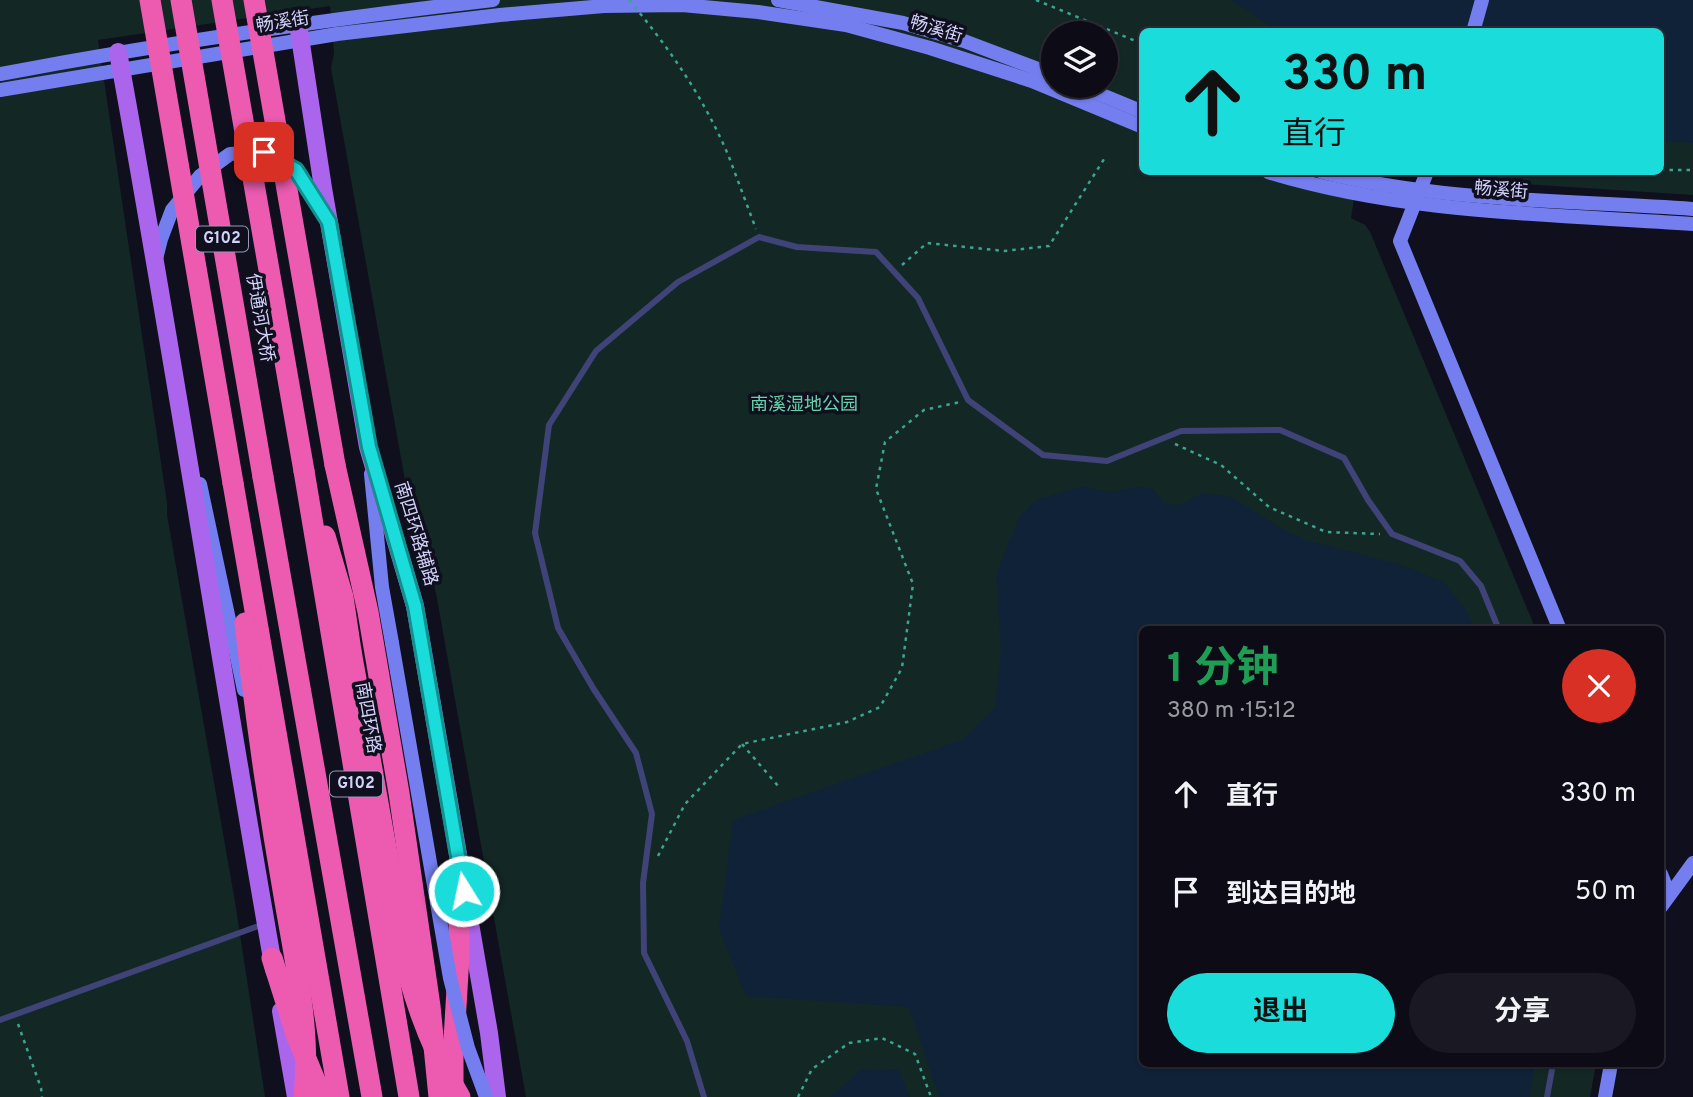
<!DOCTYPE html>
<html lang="zh">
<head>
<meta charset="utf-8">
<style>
  :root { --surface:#0c0b16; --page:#1a1923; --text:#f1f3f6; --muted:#9a9ba1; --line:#2c2b35; --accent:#1adddb }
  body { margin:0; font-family:Overpass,"Noto Sans SC",sans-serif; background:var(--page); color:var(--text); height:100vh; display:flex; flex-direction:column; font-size:26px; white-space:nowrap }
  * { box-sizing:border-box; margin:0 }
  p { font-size:23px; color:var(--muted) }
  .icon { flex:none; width:38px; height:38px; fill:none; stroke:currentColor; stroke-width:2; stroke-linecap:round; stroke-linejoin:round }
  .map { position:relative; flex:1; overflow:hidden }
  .details { position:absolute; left:1139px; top:626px; width:525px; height:441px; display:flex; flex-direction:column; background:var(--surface); border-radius:10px; box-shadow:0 2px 5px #0004,0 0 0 2px var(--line) }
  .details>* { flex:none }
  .hud { position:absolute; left:1139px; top:28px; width:525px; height:147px; border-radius:10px; box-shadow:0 2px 5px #0004,0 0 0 2px var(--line); background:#1adddb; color:#111; overflow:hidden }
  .buttons { position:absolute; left:1041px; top:21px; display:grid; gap:14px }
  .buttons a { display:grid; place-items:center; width:77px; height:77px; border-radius:50%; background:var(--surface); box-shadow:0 2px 5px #0004,0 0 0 2px var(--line); font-size:35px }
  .pin { position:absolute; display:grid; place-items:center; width:60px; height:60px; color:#fff; margin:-30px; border-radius:14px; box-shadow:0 4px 10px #0006 }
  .me { position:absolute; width:77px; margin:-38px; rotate:350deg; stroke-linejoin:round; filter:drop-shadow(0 0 5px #0008) }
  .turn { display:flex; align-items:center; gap:24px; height:147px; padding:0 28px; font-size:32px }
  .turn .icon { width:91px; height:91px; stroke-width:2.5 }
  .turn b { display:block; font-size:49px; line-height:60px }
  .round { display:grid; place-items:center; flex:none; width:74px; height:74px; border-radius:37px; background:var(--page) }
  .overview { display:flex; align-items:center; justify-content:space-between; height:119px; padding:0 28px }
  h1 { font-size:42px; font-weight:700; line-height:52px; color:#1e9e55 }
  .button { display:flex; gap:14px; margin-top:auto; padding:14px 28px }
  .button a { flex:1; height:80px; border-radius:42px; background:var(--accent); color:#111; font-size:28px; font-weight:700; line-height:80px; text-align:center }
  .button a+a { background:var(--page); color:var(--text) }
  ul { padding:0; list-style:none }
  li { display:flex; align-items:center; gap:21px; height:98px; padding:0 28px }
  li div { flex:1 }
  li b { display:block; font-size:26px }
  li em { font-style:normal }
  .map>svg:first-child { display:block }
</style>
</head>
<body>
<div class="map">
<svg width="1693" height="1097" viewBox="0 0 1693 1097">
  <rect width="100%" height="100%" fill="#100f1e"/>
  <path fill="#132825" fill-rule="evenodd" d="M0,0H1693V195L1479,181L1465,172H1661V32H1143V172H1358L1351,218L1365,225L1370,232L1536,630H1143V1064H1596L1590,1097H526L436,593L405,480L331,68L334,53L330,6L98,40L167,503V515L235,902L265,1097H0ZM1054,33H1106V86H1054Z"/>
  <g fill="#0f2238">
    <polygon points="1231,0 1693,0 1693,143 1661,141 1661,32 1279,31"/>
    <path d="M1082,486C1092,488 1105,493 1115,491C1138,489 1150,478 1163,503L1179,506L1202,493L1231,497L1282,529L1305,540L1402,565L1443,582L1464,607L1476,630H1143V1064H1535L1530,1097H939L909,1007L746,996L719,929L733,820L962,740L995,707L1001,651L996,575L1019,518L1036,500Z"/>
    <polygon points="898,1069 910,1097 830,1097 861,1070"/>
  </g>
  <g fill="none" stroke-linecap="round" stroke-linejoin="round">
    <g stroke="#3ba492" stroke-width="2.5" stroke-dasharray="3.5 5" stroke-linecap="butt">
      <polyline points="1036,0 1143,44"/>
      <polyline points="729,157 756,229"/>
      <polyline points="1661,170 1693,170"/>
      <polyline points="902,265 927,243 1004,251 1049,246 1106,156"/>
      <polyline points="1175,444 1221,465 1269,507 1326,532 1380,534"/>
      <polyline points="742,744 779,787"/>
      <polyline points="658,856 685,804 742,744 847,722 880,707 902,668 913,584 876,489 885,442 924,410 960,402"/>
      <polyline points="18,1024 41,1088 42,1097"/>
      <polyline points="798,1097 812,1069 849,1043 882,1038 915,1054 931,1097"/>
    </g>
    <g stroke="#3f4378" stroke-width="6">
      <polyline points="0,1020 264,924"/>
      <polyline points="704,1097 687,1041 644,953 643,883 652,814 636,753 593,688 558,628 535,533 549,425 596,351 678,282 759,237 797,247 876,252 918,298 968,400 1043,455 1107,461 1181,431 1280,430 1344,458 1368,500 1392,534 1460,561 1481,586 1499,630"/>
      <polyline points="1547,1097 1553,1064"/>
    </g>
    <g stroke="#747eef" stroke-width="14">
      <polyline points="778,0 903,23 964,41 1054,75"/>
      <polyline points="1473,32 1482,0"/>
      <path d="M0,74C164,43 328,19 493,0"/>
      <polyline points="1080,86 1143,112"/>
      <polyline points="0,90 337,34 500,15 604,6 682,5 758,12 846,25 930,48 1032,81 1143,127"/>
      <path d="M1268,172C1405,214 1551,214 1693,224"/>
      <path d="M1322,172C1443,202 1569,200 1693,209"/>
      <polyline points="1427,172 1400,241 1560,630"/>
      <polyline points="156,259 161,239 172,210 200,176 230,154 264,152 296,170 327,218"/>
      <polyline points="371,474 382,587 392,643"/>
      <polyline points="200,484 244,690"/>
      <polyline points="1661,874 1669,894"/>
      <polyline points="1661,907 1693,863"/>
      <polyline points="1605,1097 1611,1064"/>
    </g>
    <g stroke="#ab65ed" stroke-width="18">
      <polyline points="298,24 323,188 368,447 415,606 489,1033 497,1097"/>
      <path d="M118,52C174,357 220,664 274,970"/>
      <polyline points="281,1011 296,1097"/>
    </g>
    <g stroke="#ec5bb0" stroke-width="21">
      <polyline points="335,465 368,612 399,793 430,1006 439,1097"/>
      <polyline points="304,471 409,1097"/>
      <polyline points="263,477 372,1097"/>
      <polyline points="233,483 339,1097"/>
      <polyline points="325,536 343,597 351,651"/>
      <polyline points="245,623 251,674"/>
      <polyline points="272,958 297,1037 322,1097"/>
      <polyline points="453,1091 453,1056 459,956 459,867"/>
    </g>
    <path stroke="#3ba492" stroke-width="2.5" stroke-dasharray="3.5 5" stroke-linecap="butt" d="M629,0C670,49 704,98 729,157"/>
    <polyline stroke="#747eef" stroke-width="14" points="392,643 450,978 468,1048 486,1097"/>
    <g stroke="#ec5bb0" stroke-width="21">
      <polyline points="150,0 233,483"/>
      <polyline points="181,0 263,477"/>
      <polyline points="222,0 304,471"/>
      <polyline points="254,0 335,465"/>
      <path d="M351,651L409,977C421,1020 437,1059 460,1097"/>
      <path d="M251,674C260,748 271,822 284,896C295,961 311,1030 304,1097"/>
    </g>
  </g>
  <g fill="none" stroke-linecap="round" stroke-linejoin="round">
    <defs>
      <polyline id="route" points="264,152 296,170 329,222 369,447 415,606 464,891"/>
    </defs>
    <use href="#route" stroke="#11908e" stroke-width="18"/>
    <use href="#route" stroke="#1adddb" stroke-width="12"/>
  </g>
  <g text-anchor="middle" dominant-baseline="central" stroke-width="7" stroke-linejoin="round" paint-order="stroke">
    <g fill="#100f1e" stroke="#9898b8" stroke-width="2">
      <rect x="196" y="226.5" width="52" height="25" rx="5"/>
      <rect x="330" y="771.5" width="52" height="25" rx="5"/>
    </g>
    <g font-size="16" font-weight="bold" fill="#d2d2fa">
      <text x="222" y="239">G102</text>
      <text x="356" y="784">G102</text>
    </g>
    <g font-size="18" fill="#d2d2fa" stroke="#100f1e">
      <text transform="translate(283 23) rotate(-9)">畅溪街</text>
      <text transform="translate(936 30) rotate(17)">畅溪街</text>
      <text transform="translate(1501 191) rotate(5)">畅溪街</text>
      <text transform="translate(259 318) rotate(80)">伊通河大桥</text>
      <text transform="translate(415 534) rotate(73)">南四环路辅路</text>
      <text transform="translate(367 718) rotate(80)">南四环路</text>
    </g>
    <g font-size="18" fill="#67d1aa" stroke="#100f1e">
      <text x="804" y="405">南溪湿地公园</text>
    </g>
  </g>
</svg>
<div class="buttons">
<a><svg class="icon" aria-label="layers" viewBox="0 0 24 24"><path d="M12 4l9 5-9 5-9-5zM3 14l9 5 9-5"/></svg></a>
</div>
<div class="pin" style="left:264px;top:152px;background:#d93025"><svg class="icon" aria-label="arrive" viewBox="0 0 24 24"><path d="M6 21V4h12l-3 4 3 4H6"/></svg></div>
<svg class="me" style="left:464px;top:891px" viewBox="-20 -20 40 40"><circle r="17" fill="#1adddb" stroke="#fff" stroke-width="3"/><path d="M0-11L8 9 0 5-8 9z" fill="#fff"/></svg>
<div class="hud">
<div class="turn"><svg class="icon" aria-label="ahead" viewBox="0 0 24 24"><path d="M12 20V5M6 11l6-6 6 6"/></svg><div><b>330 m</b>直行</div></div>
</div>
<section class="details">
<div class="overview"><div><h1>1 分钟</h1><p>380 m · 15:12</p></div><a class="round" style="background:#d93025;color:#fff"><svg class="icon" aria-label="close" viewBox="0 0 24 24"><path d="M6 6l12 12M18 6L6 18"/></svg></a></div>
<ul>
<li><svg class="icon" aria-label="ahead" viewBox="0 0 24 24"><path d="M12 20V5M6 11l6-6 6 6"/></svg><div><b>直行</b></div><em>330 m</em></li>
<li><svg class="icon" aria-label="arrive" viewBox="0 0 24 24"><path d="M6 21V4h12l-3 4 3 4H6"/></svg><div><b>到达目的地</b></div><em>50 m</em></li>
</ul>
<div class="button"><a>退出</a><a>分享</a></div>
</section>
</div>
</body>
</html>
